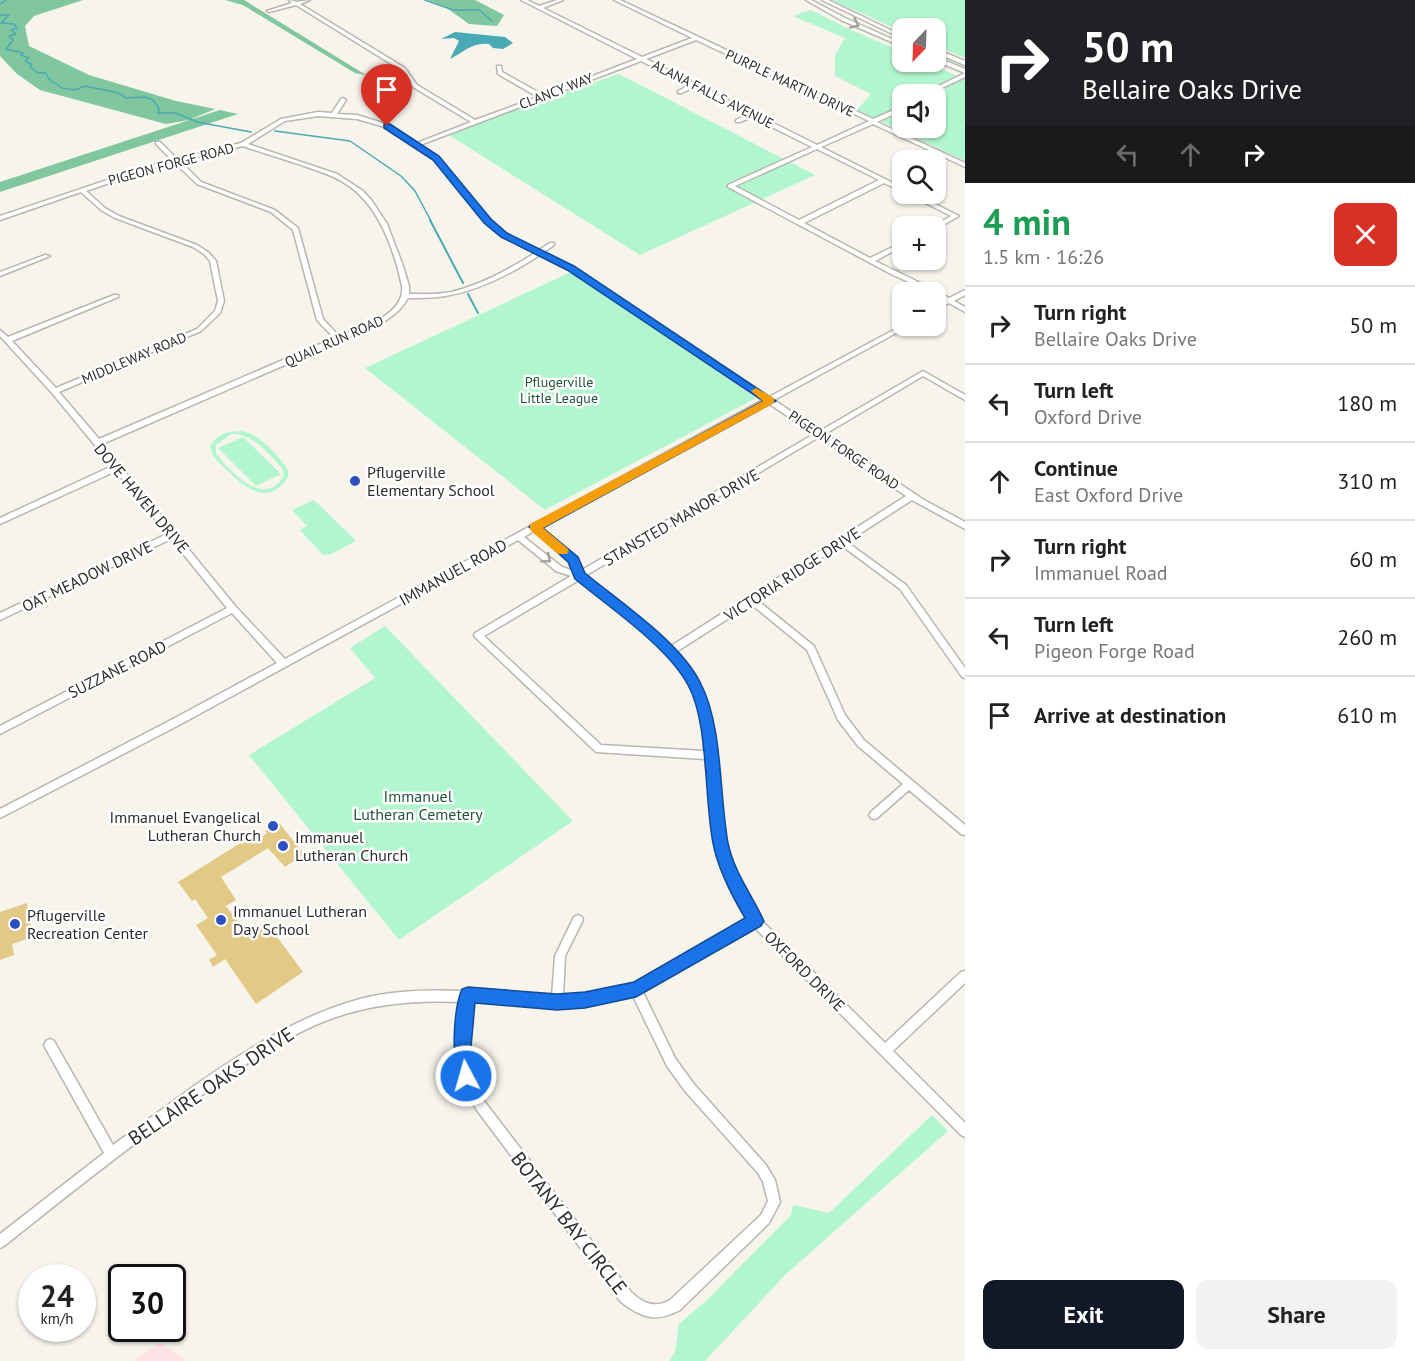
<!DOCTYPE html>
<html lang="en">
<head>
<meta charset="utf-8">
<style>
  :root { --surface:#fff; --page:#f2f2f2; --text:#222; --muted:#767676; --line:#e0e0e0; --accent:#111827 }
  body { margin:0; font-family:"PT Sans",sans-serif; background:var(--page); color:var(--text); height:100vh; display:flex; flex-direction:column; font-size:22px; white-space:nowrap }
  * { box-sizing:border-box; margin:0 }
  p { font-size:20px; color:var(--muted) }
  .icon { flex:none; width:33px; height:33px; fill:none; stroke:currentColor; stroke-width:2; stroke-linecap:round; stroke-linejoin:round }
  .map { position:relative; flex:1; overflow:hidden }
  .sheet { display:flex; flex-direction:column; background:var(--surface); width:450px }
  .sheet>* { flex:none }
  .banner { background:#202124; color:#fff; overflow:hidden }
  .needle { width:39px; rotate:203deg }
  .buttons { position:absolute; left:892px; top:18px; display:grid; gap:12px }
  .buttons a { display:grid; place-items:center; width:54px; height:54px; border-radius:12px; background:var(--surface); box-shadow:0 2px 4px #0004; font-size:30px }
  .speed { position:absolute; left:18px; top:1264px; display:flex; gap:12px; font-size:30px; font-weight:700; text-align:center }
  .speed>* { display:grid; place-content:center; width:78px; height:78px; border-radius:50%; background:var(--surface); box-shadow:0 2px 4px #0004; line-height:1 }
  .speed small { font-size:15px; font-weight:400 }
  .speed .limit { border:3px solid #111; border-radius:9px; background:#fff; color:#111 }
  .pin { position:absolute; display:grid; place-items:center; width:51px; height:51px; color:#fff; margin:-62px -26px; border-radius:50% 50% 50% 0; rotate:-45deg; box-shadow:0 0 6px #0007 }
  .pin .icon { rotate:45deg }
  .me { position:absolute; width:66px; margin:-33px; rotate:354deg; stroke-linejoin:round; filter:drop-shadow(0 0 4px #0008) }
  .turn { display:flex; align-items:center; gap:21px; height:126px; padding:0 18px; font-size:27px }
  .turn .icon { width:78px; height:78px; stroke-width:2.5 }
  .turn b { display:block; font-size:42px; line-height:51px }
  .lanes { display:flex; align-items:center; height:57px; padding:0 18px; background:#0003; justify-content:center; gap:30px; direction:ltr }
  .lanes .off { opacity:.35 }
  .round { display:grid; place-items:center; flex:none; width:63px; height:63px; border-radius:12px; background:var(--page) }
  .summary { display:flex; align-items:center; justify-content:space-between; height:102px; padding:0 18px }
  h1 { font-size:36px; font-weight:600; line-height:45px; color:#1e9e55 }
  .cta { display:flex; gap:12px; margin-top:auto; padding:12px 18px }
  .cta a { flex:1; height:69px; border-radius:12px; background:var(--accent); color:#fff; font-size:24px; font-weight:600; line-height:69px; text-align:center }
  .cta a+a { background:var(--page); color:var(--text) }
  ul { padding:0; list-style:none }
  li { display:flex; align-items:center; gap:18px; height:78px; padding:0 18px; border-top:2px solid var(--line) }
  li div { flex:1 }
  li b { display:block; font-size:22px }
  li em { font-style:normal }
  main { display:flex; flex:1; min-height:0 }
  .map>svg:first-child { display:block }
</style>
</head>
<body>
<main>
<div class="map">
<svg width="965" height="1361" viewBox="0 0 965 1361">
  <rect width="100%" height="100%" fill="#f7f4eb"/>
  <polygon fill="#fde2e6" points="160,1342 186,1361 134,1361"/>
  <g fill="#b1f6ce" fill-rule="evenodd">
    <polygon points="832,0 965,0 965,58 936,46 936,28 903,28 903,32"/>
    <path d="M811,10L851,30L903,52V62H924L965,79V161L857,110L871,94L835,76V55L845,38L793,16ZM903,94H936V128H903Z"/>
    <polygon points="619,74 815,175 640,255 444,132"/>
    <polygon points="571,272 756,398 545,510 365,368"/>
    <path d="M241,431C259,433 278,455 288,470V477C269,508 243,487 226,469C218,462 212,457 210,446C217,434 228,431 241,431ZM231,434C253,433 267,453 282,468L284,475C266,510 230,472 216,453V445Z"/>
    <polygon points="243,437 281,474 256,486 218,448"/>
    <polygon points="314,500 356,541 331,554 323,555 300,530 307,526 292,510"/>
    <polygon points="385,626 573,821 399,940 249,755 375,678 350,648"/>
    <polygon points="932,1115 948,1131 786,1274 705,1361 669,1361 675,1352 679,1324 707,1300 791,1215 793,1205 829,1213"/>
  </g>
  <g fill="#80c69e">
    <polygon points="0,0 83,0 34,16 25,26 29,46 89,75 176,101 215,109 189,120 166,124 40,90 17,74 0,56"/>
    <polygon points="225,0 244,0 366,75 355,73 243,5"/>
    <polygon points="428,0 475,0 504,15 497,26 469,24 444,6"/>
    <polygon points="220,110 238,114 0,192 0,182"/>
  </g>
  <path fill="#49a9b5" d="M455,32L505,37L513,43L503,49L493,48L489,44C472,42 464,52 450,59L459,41L454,38L441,39Z"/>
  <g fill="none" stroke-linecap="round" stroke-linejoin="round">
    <g stroke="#49a9b5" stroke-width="1.5">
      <polyline points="425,0 453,10 479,10 492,21"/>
      <polyline points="0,4 6,0"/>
      <polyline points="0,15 9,15 1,23 14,24 17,28 11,30 16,34 9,36 13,40 6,49 23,53 21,55 29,58 25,61 31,64 30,67 38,73 46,73 49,79 62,88 75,90 85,86 119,93 126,98 145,97 153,100 159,108 158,113 176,113 197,122 251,132"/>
      <polyline points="275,131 350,141 401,176 415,191 431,221"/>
    </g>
    <g stroke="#49a9b5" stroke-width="2">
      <polyline points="430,220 463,283"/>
      <polyline points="468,294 478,313"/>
    </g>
  </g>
  <g fill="#e2c985">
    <polygon points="280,824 304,854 285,867 268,848 221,877 236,900 226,906 246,932 266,922 303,972 256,1004 225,959 213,967 209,960 217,955 196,925 208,918 195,899 192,901 178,882 250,837 254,842 267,833 265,831"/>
    <polygon points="27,903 33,937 12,944 14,955 0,960 0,912"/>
  </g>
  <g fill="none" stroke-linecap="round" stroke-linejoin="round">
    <defs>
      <g id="minor">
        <path d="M289,0L297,2L310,0L300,4L405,68L417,85L475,120L538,97L498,74L497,66H501L502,72L543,95L637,59L521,0H527L539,6L557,0H563L543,8L642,57L692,38L614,0H620L873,119L903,106V110L877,122L965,163V167L963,166L873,124L821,147L903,188V192L884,183L804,223L870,258L903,242V246L875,261L937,291L949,298L965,290V295L954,301L965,307V312L949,303L936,310V305L944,301L936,296V292H931L893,275L728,187V185L812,147L752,117L740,122H736V120L748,114L694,87L682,93H678V91L690,85L641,61L420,145L438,157L490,220L506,234L539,250L550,243H554V245L544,252L573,267L769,397L903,325L908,326L907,327L774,400L820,431L923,371L965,395V400L923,376L825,434L924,500L965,522V529L912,500L847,542L906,585L965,668V678L962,677L900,589L841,545L757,600L814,646L845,715L864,740L965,825V835L961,834L909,790L877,818L874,819L871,818L869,815L871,812L903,784L858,746L838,720L807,650L751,604L676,652L696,679L706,701L711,722L725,842L731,863L743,889L759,918L885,1043L961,972L965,971V983L893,1051L965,1123V1137L961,1135L754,927L643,992L675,1058L693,1083L766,1165L775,1180L780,1202L769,1223L680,1310C656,1323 642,1318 621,1302L476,1109C455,1066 456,1048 462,1002C419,1000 377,1003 336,1017C286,1034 242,1067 199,1097C132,1144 68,1195 4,1246L0,1248V1234L104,1153L46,1049L44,1045L46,1041L50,1039L54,1041L113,1145C140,1125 167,1106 194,1086C246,1050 298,1016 360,999C394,990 430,990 464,991L468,990L472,992L552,997L555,956L574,917L578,915L582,917L583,920L565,956L563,997L596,993L634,985L748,919L730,886L717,853L705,759L596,752L475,637L474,635L475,633L571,576L556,571L518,540L179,725L0,818V809L173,719L277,663L232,613L0,734V726L227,608L171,539L0,620V613L167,534L116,471L0,524V518L112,466L52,393L0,336V330L8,337L114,295H118V297L12,341L56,388L197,329L215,311L218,301L210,261L204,254L193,247L115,218L101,210L81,192L0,220V216L149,166L172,160L156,144V142H160L177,159L241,143L281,119L318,112L332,113L341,99L343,98L346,100L337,114L357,115L389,125L417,143L471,122L413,87L401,70L296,5L269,12L267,11L292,3ZM696,40L869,121L817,145L646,59ZM318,116L357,119L385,127L434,159L486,222L502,236L535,253C510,269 480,285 451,292C437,295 423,294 409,294V286L403,266L387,224L372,201L363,191L337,174L248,144L285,121ZM243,146C263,153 283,159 304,166C318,171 333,175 346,184C379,205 394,249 402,286C405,316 361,327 339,336L323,319L298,228L275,210L201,182L180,161ZM817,149L879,180L799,220L735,186ZM175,163L197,184L271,212L293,230L317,320L334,338L99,439L59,392L201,331L220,313L224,301L216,261L208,252L197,245L119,216L105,208L86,191L153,168ZM540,255L569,269L763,400L285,659L236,607L177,535V532L174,531L102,444L338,342L341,341L342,340C366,330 395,322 408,298C420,298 433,298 445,296C479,291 512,273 540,255ZM768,403L814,434L582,570L576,558L541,527ZM819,437L906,496L671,646L649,626L585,576ZM534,531L570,562L574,571L562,567L524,537ZM579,580C616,610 675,647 694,692C702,710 703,731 704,751L601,745L484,636ZM633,996L667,1066L685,1091L758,1173L763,1182L768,1201L761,1215L670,1300C655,1309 643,1303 631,1292L484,1101C466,1064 468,1041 473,1002L566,1007L596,1003Z"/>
        <polygon points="806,0 811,0 845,18 903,44 903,47 841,20"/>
        <polygon points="822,0 828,0 903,36 903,39"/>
        <polygon points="936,49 965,61 965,65 936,53"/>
        <polygon points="936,57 965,69 965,73 936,61"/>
        <polygon points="965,73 965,77 929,94 923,94"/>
        <polygon points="908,194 915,194 959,216 936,229 936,226 934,226 951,216"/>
        <polygon points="45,255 50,256 0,276 0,272"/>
      </g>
    </defs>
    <use href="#minor" stroke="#b8b6ae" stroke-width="3"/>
    <use href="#minor" fill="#fff" fill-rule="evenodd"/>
  </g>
  <defs><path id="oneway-chevron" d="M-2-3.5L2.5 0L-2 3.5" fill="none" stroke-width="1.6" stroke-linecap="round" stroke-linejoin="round" transform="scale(1.5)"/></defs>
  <g stroke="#a1a09f">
    <use href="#oneway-chevron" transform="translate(855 24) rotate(24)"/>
    <use href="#oneway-chevron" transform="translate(547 559) rotate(39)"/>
  </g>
  <path fill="#1a73e8" stroke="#114b97" stroke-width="1.5" d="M384,124H390L439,156L491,219L507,233L574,266L776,401L543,528L578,557L585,573C621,603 679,641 700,682C723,725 719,793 728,843C734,872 752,895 764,921L761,926L636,997L585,1008L557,1010L475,1003L471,1047L474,1076L472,1082L466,1084L460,1082C451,1061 453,1010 462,989L468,987L557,994L585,992L634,982L745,918C732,896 718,870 713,843C704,799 709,723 688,685C667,646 610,608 575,579L568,562L529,527L763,401L567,270L501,237L484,223L433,160L384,128Z"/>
  <polygon fill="#f59e0b" points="756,388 774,398 774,403 543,528 567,548 569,551 567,554 558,554 530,530 530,524 763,401 751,391"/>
  <g fill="#2e4fbf" stroke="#fff" stroke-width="2">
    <circle cx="355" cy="481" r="6"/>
    <circle cx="273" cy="826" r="6"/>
    <circle cx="283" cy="846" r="6"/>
    <circle cx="221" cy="920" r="6"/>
    <circle cx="15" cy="924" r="6"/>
  </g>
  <g text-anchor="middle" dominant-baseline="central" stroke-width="5" stroke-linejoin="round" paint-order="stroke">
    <g font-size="14" fill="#2e2d2a" stroke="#fff">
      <text transform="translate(790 83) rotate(25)">PURPLE MARTIN DRIVE</text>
      <text transform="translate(556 91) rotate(-21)">CLANCY WAY</text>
      <text transform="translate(713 94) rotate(27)">ALANA FALLS AVENUE</text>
      <text transform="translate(171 164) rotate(-15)">PIGEON FORGE ROAD</text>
      <text transform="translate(334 341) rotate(-24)">QUAIL RUN ROAD</text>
      <text transform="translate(134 358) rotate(-23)">MIDDLEWAY ROAD</text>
      <text transform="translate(844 450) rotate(34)">PIGEON FORGE ROAD</text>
    </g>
    <g font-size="14" fill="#21563b" stroke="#fff">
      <text x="559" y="382">Pflugerville<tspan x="559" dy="16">Little League</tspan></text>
    </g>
    <g font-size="16" fill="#2e2d2a" stroke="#fff" text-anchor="start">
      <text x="367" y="472">Pflugerville<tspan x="367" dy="18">Elementary School</tspan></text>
      <text x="261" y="817" text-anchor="end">Immanuel Evangelical<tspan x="261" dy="18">Lutheran Church</tspan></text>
      <text x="295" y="837">Immanuel<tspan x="295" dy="18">Lutheran Church</tspan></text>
      <text x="233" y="911">Immanuel Lutheran<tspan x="233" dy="18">Day School</tspan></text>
      <text x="27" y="915">Pflugerville<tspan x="27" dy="18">Recreation Center</tspan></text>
    </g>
    <g font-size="16" fill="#2e2d2a" stroke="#fff">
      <text transform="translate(142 498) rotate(50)">DOVE HAVEN DRIVE</text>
      <text transform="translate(681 517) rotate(-30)">STANSTED MANOR DRIVE</text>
      <text transform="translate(453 572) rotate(-29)">IMMANUEL ROAD</text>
      <text transform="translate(792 574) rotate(-33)">VICTORIA RIDGE DRIVE</text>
      <text transform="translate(87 576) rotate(-26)">OAT MEADOW DRIVE</text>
      <text transform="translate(117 669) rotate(-27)">SUZZANE ROAD</text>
      <text transform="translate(805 971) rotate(45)">OXFORD DRIVE</text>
    </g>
    <g font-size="16" fill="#21563b" stroke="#fff">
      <text x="418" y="796">Immanuel<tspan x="418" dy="18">Lutheran Cemetery</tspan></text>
    </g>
    <g font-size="20" fill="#2e2d2a" stroke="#fff">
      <text transform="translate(211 1086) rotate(-34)">BELLAIRE OAKS DRIVE</text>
      <text transform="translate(569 1223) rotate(52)">BOTANY BAY CIRCLE</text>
    </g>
  </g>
</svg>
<div class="buttons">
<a><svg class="needle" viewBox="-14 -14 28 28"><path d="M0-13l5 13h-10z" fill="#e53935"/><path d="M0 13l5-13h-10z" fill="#767676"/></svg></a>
<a><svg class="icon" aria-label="sound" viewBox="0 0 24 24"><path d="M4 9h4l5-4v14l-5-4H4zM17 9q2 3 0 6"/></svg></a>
<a><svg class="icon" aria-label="search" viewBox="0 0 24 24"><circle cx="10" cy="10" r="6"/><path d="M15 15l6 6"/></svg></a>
<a>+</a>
<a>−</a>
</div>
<div class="speed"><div>24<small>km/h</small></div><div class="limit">30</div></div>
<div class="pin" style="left:387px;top:126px;background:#d93025"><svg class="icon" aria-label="arrive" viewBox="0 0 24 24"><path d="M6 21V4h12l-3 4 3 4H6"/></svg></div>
<svg class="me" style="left:466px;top:1076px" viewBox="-20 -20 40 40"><circle r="17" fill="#1a73e8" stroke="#fff" stroke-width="3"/><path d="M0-11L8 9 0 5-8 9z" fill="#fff"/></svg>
</div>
<section class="sheet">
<div class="banner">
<div class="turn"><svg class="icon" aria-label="right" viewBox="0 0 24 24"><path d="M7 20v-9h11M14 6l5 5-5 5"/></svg><div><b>50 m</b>Bellaire Oaks Drive</div></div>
<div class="lanes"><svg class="icon off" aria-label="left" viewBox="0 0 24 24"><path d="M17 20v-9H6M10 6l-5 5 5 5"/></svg><svg class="icon off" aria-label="ahead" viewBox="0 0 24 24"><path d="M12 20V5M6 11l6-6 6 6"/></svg><svg class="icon" aria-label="right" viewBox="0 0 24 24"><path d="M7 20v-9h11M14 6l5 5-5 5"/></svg></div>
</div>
<div class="summary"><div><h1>4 min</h1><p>1.5 km · 16:26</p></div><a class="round" style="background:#d93025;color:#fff"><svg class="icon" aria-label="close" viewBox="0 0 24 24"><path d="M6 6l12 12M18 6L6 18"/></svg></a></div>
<ul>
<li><svg class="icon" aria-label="right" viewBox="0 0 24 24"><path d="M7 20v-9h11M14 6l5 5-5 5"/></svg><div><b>Turn right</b><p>Bellaire Oaks Drive</p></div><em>50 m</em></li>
<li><svg class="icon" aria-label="left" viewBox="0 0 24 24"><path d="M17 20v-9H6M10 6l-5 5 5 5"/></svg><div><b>Turn left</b><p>Oxford Drive</p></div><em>180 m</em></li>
<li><svg class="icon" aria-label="ahead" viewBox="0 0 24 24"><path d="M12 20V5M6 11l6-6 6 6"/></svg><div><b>Continue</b><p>East Oxford Drive</p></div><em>310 m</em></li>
<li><svg class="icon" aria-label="right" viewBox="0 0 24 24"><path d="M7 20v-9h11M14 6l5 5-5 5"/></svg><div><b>Turn right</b><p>Immanuel Road</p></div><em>60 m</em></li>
<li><svg class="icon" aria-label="left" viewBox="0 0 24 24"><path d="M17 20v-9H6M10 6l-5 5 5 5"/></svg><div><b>Turn left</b><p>Pigeon Forge Road</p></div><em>260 m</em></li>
<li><svg class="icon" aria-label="arrive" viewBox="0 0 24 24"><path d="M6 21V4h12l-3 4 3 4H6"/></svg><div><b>Arrive at destination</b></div><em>610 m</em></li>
</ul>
<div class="cta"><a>Exit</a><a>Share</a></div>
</section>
</main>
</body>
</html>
